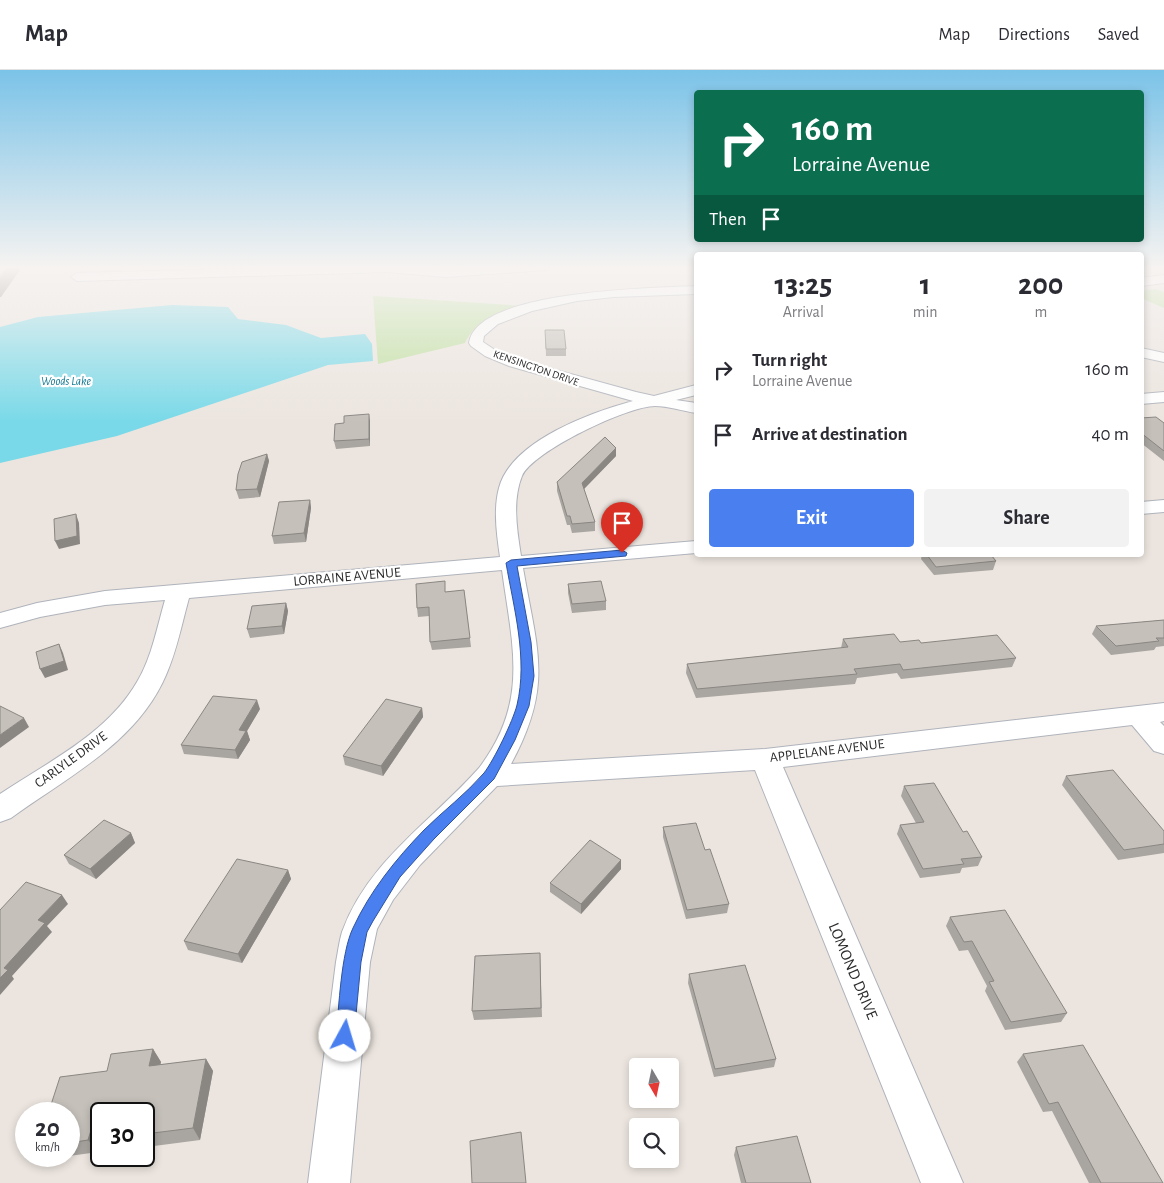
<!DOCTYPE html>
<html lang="en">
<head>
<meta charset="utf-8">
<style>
  :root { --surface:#fff; --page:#f2f2f3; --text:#2b2b33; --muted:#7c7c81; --line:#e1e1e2; --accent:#497fef }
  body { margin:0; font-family:"Alegreya Sans",sans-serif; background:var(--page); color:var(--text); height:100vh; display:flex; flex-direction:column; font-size:19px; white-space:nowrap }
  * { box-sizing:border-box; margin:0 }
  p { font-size:16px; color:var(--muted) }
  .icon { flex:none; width:28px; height:28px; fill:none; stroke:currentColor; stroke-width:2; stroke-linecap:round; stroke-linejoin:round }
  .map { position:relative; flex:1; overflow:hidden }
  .side { position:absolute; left:694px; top:182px; width:450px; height:305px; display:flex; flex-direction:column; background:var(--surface); border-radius:5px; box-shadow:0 2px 8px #0003 }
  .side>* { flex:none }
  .hud { position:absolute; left:694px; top:20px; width:450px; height:152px; border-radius:5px; box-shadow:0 2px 8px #0003; background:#0b6e4f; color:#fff; overflow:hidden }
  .needle { width:32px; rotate:171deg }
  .fabs { position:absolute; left:629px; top:988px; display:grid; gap:10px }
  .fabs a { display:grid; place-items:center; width:50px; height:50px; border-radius:5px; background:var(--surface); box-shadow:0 2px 8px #0003; font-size:25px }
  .speed { position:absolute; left:15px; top:1032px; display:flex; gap:10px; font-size:25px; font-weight:700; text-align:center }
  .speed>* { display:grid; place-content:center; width:65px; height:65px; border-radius:50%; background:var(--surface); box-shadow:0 2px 8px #0003; line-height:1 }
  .speed small { font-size:12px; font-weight:400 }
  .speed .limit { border:2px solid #111; border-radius:8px; background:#fff; color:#111 }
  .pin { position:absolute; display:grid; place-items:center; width:42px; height:42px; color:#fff; margin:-51px -21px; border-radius:50% 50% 50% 0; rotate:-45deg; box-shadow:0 0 5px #0007 }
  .pin .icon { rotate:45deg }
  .me { position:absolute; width:55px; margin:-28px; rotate:6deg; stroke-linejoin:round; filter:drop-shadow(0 0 4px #0008) }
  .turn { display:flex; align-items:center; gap:18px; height:105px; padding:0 15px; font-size:22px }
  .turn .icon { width:65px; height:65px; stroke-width:2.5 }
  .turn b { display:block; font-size:35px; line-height:42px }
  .then { display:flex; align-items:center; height:48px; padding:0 15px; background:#0003; gap:10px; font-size:19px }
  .eta { display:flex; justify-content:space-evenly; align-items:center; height:85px; text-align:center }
  .eta b { font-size:30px; font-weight:700; line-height:35px }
  .cta { display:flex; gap:10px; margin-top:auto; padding:10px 15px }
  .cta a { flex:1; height:58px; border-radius:5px; background:var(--accent); color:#fff; font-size:20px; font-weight:700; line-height:58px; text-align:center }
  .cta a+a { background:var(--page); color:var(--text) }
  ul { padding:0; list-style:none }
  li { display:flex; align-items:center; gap:15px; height:65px; padding:0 15px }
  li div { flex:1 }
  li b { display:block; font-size:19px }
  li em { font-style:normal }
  header { display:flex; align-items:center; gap:30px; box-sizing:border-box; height:70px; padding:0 25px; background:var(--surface); border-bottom:1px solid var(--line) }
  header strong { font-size:24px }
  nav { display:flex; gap:28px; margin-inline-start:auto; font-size:18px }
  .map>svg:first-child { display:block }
</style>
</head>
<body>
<header>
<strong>Map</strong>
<nav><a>Map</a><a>Directions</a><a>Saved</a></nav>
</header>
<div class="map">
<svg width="1164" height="1113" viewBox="0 0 1164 1113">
  <rect width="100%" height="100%" fill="#ece5df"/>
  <g fill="#bedf9f">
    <polygon points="1155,219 1164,222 1164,238 1141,228 1141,221"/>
    <path d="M373,226L524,236C500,243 477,248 465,273L378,294Z"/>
  </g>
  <polygon fill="#79d9e8" points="172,235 228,237 238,249 286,255 321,268 365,264 372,274 373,291 328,295 117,366 0,393 0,257 38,247"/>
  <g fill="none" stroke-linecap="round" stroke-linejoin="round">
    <defs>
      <g id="street">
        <polygon points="336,196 405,196 445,199 495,196 552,196 546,200 445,207 388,202 77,211 71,207 77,203"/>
        <polygon points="1164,205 1164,213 1141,216 1141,208"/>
        <path d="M696,216V224L614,227L577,231L532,241L498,254L484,266L483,272L495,280L520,290L636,322L654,326L696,315V325L676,330L696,333V343C683,341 668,336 655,336C628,336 533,381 522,406C512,431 517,460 521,486L696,471V483L523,498C537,580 554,615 511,694L765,679L1164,633V651L1160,652L1164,656V684L1154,681L1132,655L783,697L963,1113H921L755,700L497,716L420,795L393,830L377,859L370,892L350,1113H308L336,892C338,882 339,872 342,862C367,792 432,751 479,698C530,631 512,575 502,500L189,528C182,553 177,580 166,605C137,673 67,707 11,748L0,752V724C48,692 107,664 137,612C152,587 157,557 165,530L105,535L40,547L0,558V543L37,533L105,521L500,487C497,466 493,440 499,418C511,371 592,342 633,331L509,296L485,286L471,276L469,273C476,220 654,218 696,216Z"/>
        <polygon points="1141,278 1164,283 1164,292 1141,287"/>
        <polygon points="1164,322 1164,332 1141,334 1141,324"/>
        <polygon points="1164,430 1164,442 1141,444 1141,432"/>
      </g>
      <polygon id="secondary" points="0,196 23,196 16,200 0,201"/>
    </defs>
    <use href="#street" stroke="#afb3bb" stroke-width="2"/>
    <use href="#secondary" stroke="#afb3bb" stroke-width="1"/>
    <use href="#street" fill="#fff" fill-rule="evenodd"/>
    <use href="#secondary" fill="#fff" fill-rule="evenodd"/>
  </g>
  <g fill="#a9a5a0">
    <polygon points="545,260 566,279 566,286 546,286"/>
    <polygon points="1141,348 1164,353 1164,391 1141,373"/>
    <polygon points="370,351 370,376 336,379 334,371"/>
    <polygon points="616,378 616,386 584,419 595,452 595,461 572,463 570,455 567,455 557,421 557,412"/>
    <polygon points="267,384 269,391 260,427 239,429 236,420"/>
    <polygon points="310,430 311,438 306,472 274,474 272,466"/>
    <polygon points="922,485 991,485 996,491 993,500 934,505 921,489"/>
    <polygon points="568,514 606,531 606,540 572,543 568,523"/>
    <polygon points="464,520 471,577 432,580 430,572 429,546 418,547 417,538 446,522"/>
    <polygon points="286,533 288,541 284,564 250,568 247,559"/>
    <polygon points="1164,550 1164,576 1156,577 1154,580 1111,585 1092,564 1096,556"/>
    <polygon points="843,569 921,573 1016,588 1012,597 901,609 897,603 857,608 855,614 696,628 686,603 687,594 841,578"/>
    <polygon points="422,638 423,647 383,706 345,695 343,686"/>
    <polygon points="260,639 247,661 250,670 238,689 184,684 181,675"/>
    <polygon points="1066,706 1164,761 1164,783 1118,790 1062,715"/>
    <polygon points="904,716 963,762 982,787 978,796 962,798 960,803 920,808 897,764 900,755 916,753 901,726"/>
    <polygon points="663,757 705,780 729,834 727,843 686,849 663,767"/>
    <polygon points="131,763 135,773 96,809 69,794 64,785"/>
    <polygon points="621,790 621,799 581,844 550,822 550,813"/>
    <polygon points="288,800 291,809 242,893 188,880 184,871"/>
    <polygon points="950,847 1067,943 1061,952 1005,960 985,921 987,916 968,880 959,881 946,856"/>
    <polygon points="540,883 542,947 474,950 472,941"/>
    <polygon points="689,904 776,989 774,997 714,1007 688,913"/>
    <polygon points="153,979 161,992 160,995 206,989 213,1001 200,1070 154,1076 145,1063 144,1063 144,1044 101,1044 101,1070 98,1082 69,1086 69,1044 107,1001"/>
    <polygon points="1023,984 1163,1113 1089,1113 1052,1041 1043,1042 1017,992"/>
    <polygon points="736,1077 811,1113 741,1113 734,1085"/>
    <polygon points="46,1086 69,1086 49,1089"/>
  </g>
  <g fill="#8a8682">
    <polygon points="9,196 18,196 20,200 1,227 0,227 0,209"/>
    <polygon points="369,344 370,351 370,376 369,369"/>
    <polygon points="616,378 616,386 582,421 582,413"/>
    <polygon points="267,384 269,391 260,427 257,419"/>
    <polygon points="310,430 311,438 306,472 304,463"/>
    <polygon points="76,444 79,453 80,474 59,479 55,471"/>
    <polygon points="286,533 288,541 284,564 282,556"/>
    <polygon points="59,574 63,583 68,600 45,608 40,599"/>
    <polygon points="257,630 260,639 247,661 250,670 238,689 235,680 239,660"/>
    <polygon points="422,638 423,647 383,706 381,696"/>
    <polygon points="24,648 29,657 0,678 0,665"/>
    <polygon points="131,763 135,773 96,809 90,799"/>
    <polygon points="621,790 621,799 581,844 581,834"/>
    <polygon points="288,800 291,809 242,893 238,884"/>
    <polygon points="62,825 68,834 47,856 52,862 12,906 14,909 0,925 0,908 4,898 38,850"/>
    <polygon points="153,979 161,992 157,1009 149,996"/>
    <polygon points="206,989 213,1001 200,1070 193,1058"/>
    <polygon points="92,1057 101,1069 98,1082 88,1070"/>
  </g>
  <g fill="#c5c0ba" stroke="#8a8682">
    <polygon points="6,196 9,196 0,209 0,205 6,200"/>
    <polygon points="545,260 564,260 566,279 546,279"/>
    <polygon points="369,344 369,369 334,371 335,354 344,353 344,346"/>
    <polygon points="1156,347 1164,353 1164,381 1141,363 1141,348"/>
    <polygon points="605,367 616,378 582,413 595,452 572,454 570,446 567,446 557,412"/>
    <polygon points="267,384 257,419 236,420 238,404 242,392"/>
    <polygon points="310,430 304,463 272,466 279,432"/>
    <polygon points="76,444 77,466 55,471 54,449"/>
    <polygon points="927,485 991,485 996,491 936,497"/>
    <polygon points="445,511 445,522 464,520 470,568 430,572 429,537 417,538 416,514"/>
    <polygon points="601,511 606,531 572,534 568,514"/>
    <polygon points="286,533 282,556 247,559 252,536"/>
    <polygon points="1164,550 1164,568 1156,568 1159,571 1116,576 1096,556"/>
    <polygon points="894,564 900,572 919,570 921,573 997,565 1016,588 903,600 900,594 854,599 857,604 697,619 687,594 848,577 843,569"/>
    <polygon points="59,574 64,591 40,599 36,582"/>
    <polygon points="213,626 257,630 239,660 246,661 235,680 181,675"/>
    <polygon points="386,629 422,638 381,696 343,686"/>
    <polygon points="0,636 24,648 0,665"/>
    <polygon points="1113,700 1164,761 1164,774 1124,780 1066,706"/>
    <polygon points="934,713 963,762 967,761 982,787 961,789 964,794 923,799 900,755 924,752 904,716"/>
    <polygon points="104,750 131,763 90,799 64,785"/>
    <polygon points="696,753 705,780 710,779 729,834 687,840 663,757"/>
    <polygon points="590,770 621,790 581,834 550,813"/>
    <polygon points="237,789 288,800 238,884 184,871"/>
    <polygon points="26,812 62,825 38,850 45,853 4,898 8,900 0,908 0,840"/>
    <polygon points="1005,840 1067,943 1011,952 989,912 994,911 972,871 964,872 950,847"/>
    <polygon points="540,883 541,938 472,941 475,886"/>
    <polygon points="745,895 776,989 715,999 689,904"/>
    <polygon points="1083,975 1163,1113 1101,1113 1058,1032 1049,1034 1023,984"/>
    <polygon points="153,979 149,996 206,989 193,1058 145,1064 148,1049 144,1050 144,1044 101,1044 101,1056 92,1057 88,1070 69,1073 69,1044 48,1044 60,1007 107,1001 111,984"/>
    <polygon points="521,1062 526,1113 472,1113 470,1071"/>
    <polygon points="797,1066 811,1113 746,1113 736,1077"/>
  </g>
  <linearGradient id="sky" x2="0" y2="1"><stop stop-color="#7bc3e8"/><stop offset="0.56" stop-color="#f6f3f1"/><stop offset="1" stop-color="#f6f3f1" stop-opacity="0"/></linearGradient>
  <rect width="1164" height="352" fill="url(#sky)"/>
  <path fill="#497fef" stroke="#2f539b" d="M622,480L627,483L626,486L517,496L531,572L534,606L529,636L515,670L494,709L434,769L400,807L373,851L367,862L361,892L354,966L351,972L345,975L339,972L336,966C339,937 341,883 353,858C370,821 396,789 424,760C443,741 466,724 484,703C494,690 513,651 517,635C528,589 514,539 506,493L511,490Z"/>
  <g text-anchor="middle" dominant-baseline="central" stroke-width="4.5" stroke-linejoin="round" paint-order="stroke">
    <g font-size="11" fill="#2c2c2c" stroke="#fff">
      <text transform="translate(536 298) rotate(19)">KENSINGTON DRIVE</text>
    </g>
    <g font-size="12" font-style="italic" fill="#167b96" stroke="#fff">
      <text x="66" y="311">Woods Lake</text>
    </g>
    <g font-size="14" fill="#2c2c2c" stroke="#fff">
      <text transform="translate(347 507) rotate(-5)">LORRAINE AVENUE</text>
      <text transform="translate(827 681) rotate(-7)">APPLELANE AVENUE</text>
      <text transform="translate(71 690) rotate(-36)">CARLYLE DRIVE</text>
    </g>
    <g font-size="16" fill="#2c2c2c" stroke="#fff">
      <text transform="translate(853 901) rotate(67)">LOMOND DRIVE</text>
    </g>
  </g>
</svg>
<div class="fabs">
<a><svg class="needle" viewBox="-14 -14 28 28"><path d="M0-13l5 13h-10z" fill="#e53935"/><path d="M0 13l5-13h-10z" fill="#7c7c81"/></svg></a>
<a><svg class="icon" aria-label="search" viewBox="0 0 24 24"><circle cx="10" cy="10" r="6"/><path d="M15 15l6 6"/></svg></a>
</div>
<div class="speed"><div>20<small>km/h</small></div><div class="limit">30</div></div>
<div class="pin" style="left:622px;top:483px;background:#d93025"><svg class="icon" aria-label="arrive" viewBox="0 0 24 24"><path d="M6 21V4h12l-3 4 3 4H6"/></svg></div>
<svg class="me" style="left:345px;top:966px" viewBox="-20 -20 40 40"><circle r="19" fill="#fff"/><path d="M0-13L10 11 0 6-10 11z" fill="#497fef"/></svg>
<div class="hud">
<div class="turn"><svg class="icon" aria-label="right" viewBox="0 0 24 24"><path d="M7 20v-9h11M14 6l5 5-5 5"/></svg><div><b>160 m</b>Lorraine Avenue</div></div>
<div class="then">Then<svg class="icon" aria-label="arrive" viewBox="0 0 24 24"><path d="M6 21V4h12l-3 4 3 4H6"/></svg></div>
</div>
<section class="side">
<div class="eta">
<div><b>13:25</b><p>Arrival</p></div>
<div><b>1</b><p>min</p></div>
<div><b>200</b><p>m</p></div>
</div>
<ul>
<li><svg class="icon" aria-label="right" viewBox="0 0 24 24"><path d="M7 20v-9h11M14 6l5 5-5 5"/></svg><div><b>Turn right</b><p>Lorraine Avenue</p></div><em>160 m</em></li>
<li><svg class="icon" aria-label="arrive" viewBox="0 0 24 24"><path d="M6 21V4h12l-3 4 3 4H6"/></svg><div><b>Arrive at destination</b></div><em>40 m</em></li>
</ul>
<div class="cta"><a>Exit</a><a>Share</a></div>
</section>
</div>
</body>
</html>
